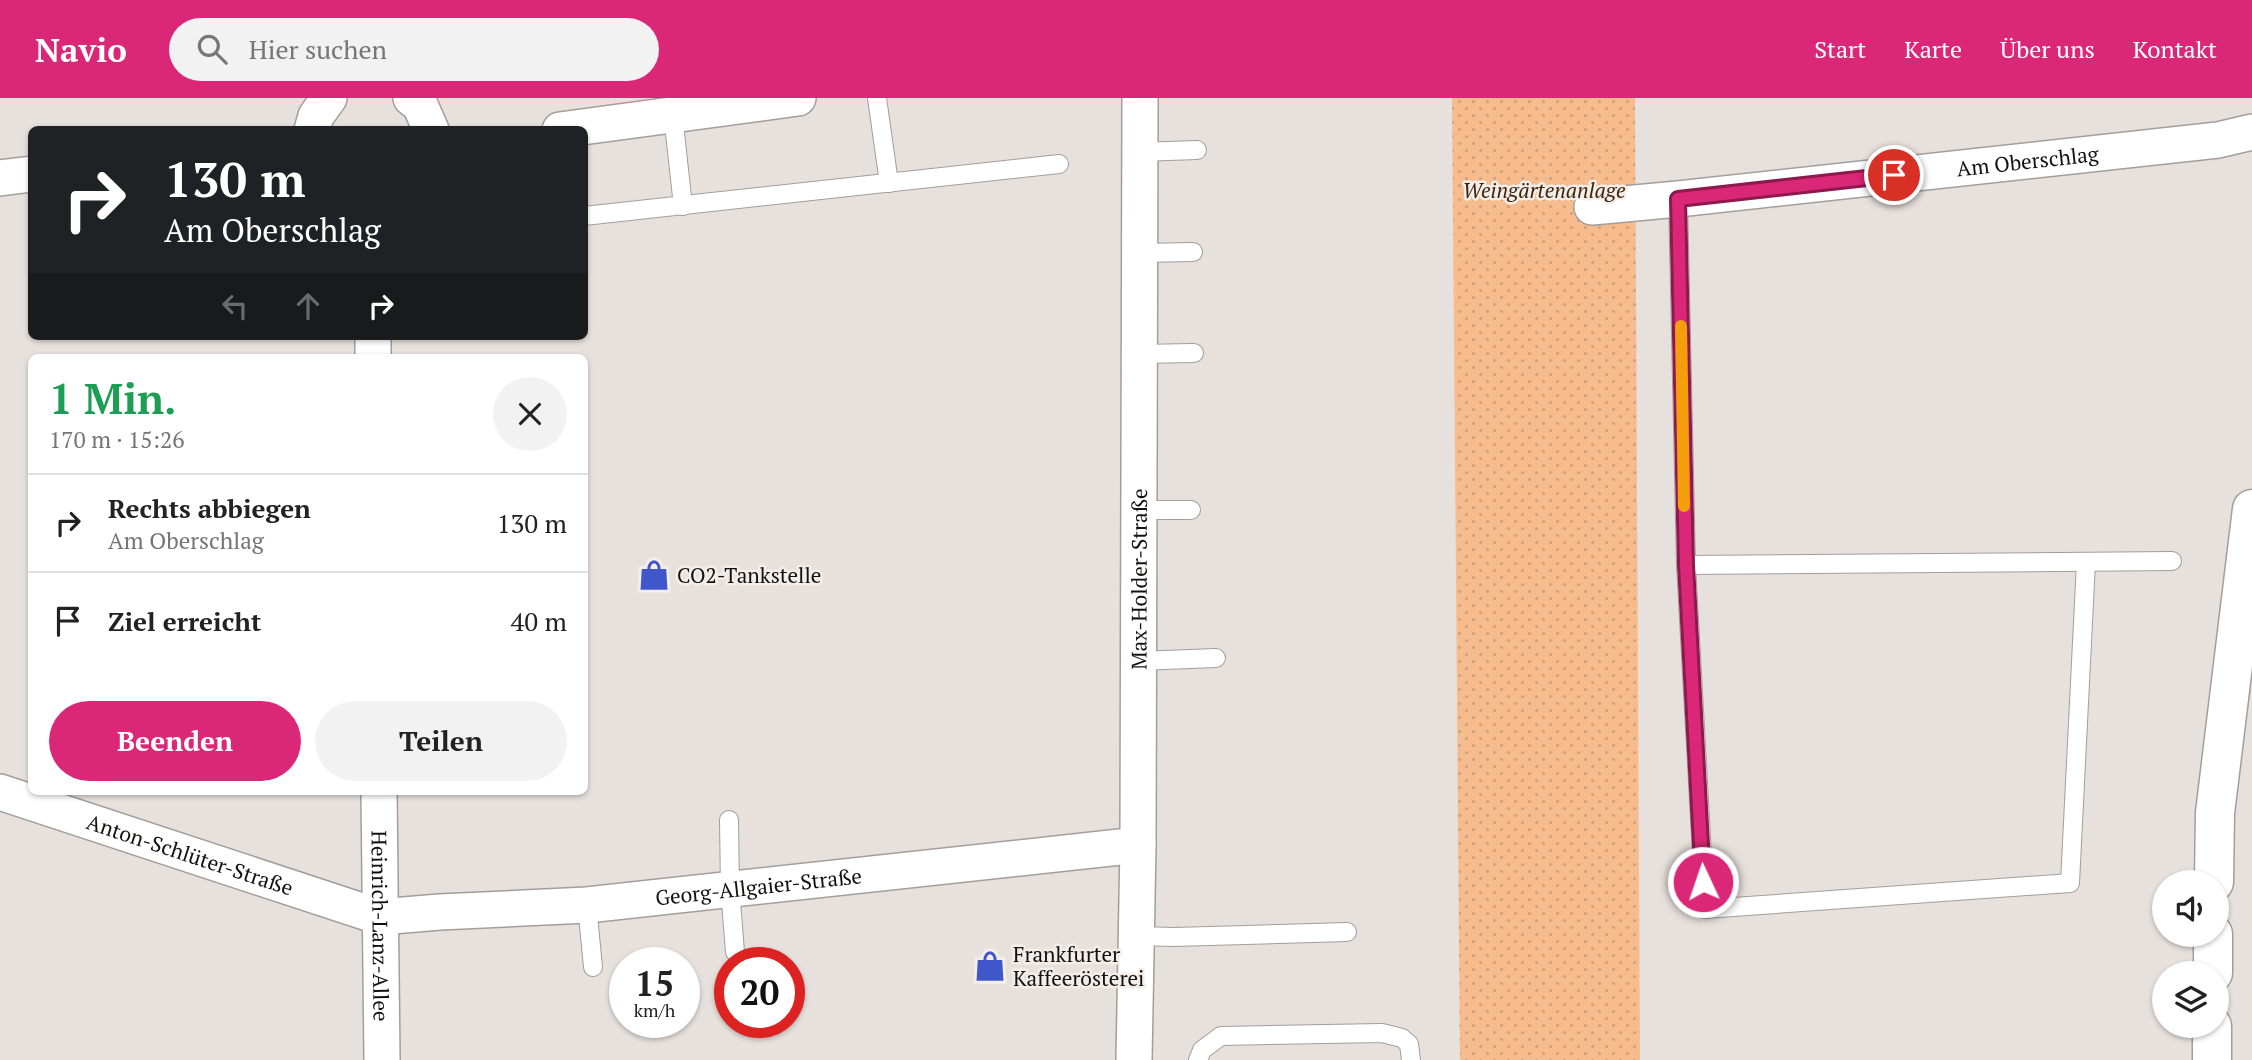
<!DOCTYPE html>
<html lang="de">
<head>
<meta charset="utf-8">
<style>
  :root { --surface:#fff; --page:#f2f2f2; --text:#222; --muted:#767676; --line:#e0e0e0; --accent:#db2777 }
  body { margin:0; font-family:"PT Serif",serif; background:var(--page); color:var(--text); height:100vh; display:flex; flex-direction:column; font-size:26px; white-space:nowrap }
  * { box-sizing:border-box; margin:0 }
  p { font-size:23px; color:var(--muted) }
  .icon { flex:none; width:38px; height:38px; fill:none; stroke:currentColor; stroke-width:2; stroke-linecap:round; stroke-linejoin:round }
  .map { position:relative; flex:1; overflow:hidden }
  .drawer { position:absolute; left:28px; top:256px; width:560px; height:441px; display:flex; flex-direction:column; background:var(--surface); border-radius:10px; box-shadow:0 2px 5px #0004 }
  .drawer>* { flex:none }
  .banner { position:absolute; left:28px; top:28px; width:560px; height:214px; border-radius:10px; box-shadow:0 2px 5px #0004; background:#202124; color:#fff; overflow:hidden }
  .fabs { position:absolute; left:2152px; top:772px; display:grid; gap:14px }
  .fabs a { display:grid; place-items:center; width:77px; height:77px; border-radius:50%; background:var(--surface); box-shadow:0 2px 5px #0004; font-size:35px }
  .speed { position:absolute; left:609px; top:849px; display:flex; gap:14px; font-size:35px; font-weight:700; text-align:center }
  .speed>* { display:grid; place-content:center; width:91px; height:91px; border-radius:50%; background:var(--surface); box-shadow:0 2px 5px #0004; line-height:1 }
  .speed small { font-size:18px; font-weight:400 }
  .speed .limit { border:10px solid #d22; background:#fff; color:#111 }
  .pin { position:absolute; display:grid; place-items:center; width:60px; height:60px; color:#fff; margin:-30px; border:4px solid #fff; border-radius:50%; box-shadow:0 2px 7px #0007 }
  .me { position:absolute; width:77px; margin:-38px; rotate:357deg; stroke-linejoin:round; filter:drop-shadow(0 0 5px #0008) }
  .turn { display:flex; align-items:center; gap:24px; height:147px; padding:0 21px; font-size:32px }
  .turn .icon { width:91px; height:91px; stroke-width:2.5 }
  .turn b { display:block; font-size:49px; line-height:60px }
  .lanes { display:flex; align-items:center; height:66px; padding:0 21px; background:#0003; justify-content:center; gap:35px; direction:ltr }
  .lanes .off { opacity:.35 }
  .round { display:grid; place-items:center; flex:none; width:74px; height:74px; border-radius:37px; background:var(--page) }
  .headline { display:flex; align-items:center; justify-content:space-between; height:119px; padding:0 21px }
  h1 { font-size:42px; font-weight:600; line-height:52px; color:#1e9e55 }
  .button { display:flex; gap:14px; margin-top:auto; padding:14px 21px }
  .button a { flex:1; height:80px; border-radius:42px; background:var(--accent); color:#fff; font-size:28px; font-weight:600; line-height:80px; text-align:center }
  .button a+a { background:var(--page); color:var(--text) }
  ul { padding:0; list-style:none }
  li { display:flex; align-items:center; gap:21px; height:98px; padding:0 21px; border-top:2px solid var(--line) }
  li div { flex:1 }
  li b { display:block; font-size:26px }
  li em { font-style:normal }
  header { display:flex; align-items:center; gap:42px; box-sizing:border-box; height:98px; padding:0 35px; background:var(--accent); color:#fff }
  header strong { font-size:33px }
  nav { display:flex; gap:38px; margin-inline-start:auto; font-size:24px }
  .search { width:490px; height:63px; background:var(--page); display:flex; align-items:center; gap:18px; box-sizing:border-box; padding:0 24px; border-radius:38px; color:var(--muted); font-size:26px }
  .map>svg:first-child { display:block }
</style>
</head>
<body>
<header>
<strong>Navio</strong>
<div class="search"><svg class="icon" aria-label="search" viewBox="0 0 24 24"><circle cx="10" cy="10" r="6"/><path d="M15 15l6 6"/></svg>Hier suchen</div>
<nav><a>Start</a><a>Karte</a><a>Über uns</a><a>Kontakt</a></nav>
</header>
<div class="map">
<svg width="2252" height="962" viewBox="0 0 2252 962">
  <defs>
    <pattern id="park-dots" width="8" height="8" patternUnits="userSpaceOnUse" patternTransform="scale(1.75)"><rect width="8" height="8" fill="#f7bc8d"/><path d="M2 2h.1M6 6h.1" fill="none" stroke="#d3a179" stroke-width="1.8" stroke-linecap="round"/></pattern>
  </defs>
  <rect width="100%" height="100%" fill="#e7e1dd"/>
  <polygon fill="url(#park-dots)" points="1452,0 1635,0 1640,962 1460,962"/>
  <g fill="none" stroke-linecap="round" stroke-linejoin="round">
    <defs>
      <g id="service">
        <polyline points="877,0 889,85"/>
        <polyline points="673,17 683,108"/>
        <polyline points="1139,54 1197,52"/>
        <polyline points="1678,101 1686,467 2172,463"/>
        <polyline points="584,118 1059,66"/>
        <polyline points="1139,155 1193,154"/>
        <polyline points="1139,256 1194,255"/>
        <polyline points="1138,412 1191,412"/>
        <polyline points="1686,467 1705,811 2070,785 2086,464"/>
        <polyline points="1138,563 1216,560"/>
        <polyline points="729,722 730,791 735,854"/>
        <polyline points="587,807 593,869"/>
        <polyline points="1136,838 1174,839 1347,834"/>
        <polyline points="1198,962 1202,952 1221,938 1382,935 1402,940 1409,946 1411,962"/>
      </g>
      <g id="minor">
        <polyline points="411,0 420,7 431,32"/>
        <polyline points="312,32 316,18 329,0"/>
        <polyline points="560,32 798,0"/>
        <polyline points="0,80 32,76"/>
        <path id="s1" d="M1592,109L1678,101L2218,42L2252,34"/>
        <polyline points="373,238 373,259"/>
        <path id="s2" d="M379,693L382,962"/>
        <path id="s3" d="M0,694L380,819L440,814L587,807L1138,747"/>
        <path id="s4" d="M1134,962L1138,747L1140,0"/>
      </g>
      <g id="secondary">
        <polyline points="2214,784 2215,715 2252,411"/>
        <polyline points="2213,875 2213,836"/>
        <polyline points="2212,962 2212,928"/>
      </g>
    </defs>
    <use href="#service" stroke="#a49e9a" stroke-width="20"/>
    <use href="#minor" stroke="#a49e9a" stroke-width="38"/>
    <use href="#secondary" stroke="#a49e9a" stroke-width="41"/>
    <use href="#service" stroke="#fff" stroke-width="18"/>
    <use href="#minor" stroke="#fff" stroke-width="35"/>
    <use href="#secondary" stroke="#fff" stroke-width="38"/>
  </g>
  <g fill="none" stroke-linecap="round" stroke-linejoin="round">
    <defs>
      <polyline id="route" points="1703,784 1686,467 1678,101 1894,77"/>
    </defs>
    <use href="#route" stroke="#8e194d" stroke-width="18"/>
    <use href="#route" stroke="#db2777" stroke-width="12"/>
    <polyline stroke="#f59e0b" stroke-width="12" points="1681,228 1684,408"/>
  </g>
  <defs>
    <symbol id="shop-bare" viewBox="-9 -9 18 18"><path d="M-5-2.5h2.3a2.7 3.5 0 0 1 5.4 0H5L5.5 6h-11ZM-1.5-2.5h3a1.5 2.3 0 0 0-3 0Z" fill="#3f57ca" stroke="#f4eeea" stroke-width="2.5" paint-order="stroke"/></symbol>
  </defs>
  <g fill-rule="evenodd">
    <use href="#shop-bare" x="632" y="455" width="44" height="44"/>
    <use href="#shop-bare" x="968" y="846" width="44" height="44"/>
  </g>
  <g text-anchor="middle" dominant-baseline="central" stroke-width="5" stroke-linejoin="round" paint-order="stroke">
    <g font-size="21" fill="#141211" stroke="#f4eeea">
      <text stroke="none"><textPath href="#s1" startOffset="438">Am Oberschlag</textPath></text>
      <text stroke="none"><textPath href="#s4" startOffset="481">Max-Holder-Straße</textPath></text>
      <text stroke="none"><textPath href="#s3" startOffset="200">Anton-Schlüter-Straße</textPath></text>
      <text stroke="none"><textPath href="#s3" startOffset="780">Georg-Allgaier-Straße</textPath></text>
      <text stroke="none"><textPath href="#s2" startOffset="135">Heinrich-Lanz-Allee</textPath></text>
    </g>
    <g font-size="21" font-style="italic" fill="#402409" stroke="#f4eeea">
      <text x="1544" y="92">Weingärtenanlage</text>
    </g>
    <g font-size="21" fill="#141211" stroke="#f4eeea" text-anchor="start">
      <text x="677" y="477">CO2-Tankstelle</text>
      <text x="1013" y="856">Frankfurter<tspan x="1013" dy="24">Kaffeerösterei</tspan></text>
    </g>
  </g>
</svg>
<div class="fabs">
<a><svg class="icon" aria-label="sound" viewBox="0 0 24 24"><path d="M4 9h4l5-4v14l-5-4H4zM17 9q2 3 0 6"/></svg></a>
<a><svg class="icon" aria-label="layers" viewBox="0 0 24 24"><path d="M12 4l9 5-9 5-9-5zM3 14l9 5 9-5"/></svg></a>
</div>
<div class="speed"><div>15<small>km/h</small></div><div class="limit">20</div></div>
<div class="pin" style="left:1894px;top:77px;background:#d93025"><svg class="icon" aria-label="arrive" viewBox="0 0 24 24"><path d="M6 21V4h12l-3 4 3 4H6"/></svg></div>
<svg class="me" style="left:1703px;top:784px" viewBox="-20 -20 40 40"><circle r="17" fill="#db2777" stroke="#fff" stroke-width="3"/><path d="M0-11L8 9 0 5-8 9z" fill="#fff"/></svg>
<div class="banner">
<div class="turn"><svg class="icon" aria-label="right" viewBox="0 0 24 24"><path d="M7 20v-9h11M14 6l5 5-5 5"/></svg><div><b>130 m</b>Am Oberschlag</div></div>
<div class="lanes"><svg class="icon off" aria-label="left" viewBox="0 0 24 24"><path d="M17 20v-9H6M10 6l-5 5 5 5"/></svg><svg class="icon off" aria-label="ahead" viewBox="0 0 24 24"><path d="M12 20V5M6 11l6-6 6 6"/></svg><svg class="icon" aria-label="right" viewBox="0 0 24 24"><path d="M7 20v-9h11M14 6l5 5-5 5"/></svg></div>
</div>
<section class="drawer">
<div class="headline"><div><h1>1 Min.</h1><p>170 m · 15:26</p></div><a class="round"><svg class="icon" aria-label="close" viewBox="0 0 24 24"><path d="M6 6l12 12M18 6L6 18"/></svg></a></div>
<ul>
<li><svg class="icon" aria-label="right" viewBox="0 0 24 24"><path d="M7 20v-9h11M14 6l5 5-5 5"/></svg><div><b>Rechts abbiegen</b><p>Am Oberschlag</p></div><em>130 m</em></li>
<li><svg class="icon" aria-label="arrive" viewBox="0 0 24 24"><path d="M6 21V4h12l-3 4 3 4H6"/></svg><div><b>Ziel erreicht</b></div><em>40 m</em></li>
</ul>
<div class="button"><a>Beenden</a><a>Teilen</a></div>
</section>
</div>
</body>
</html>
